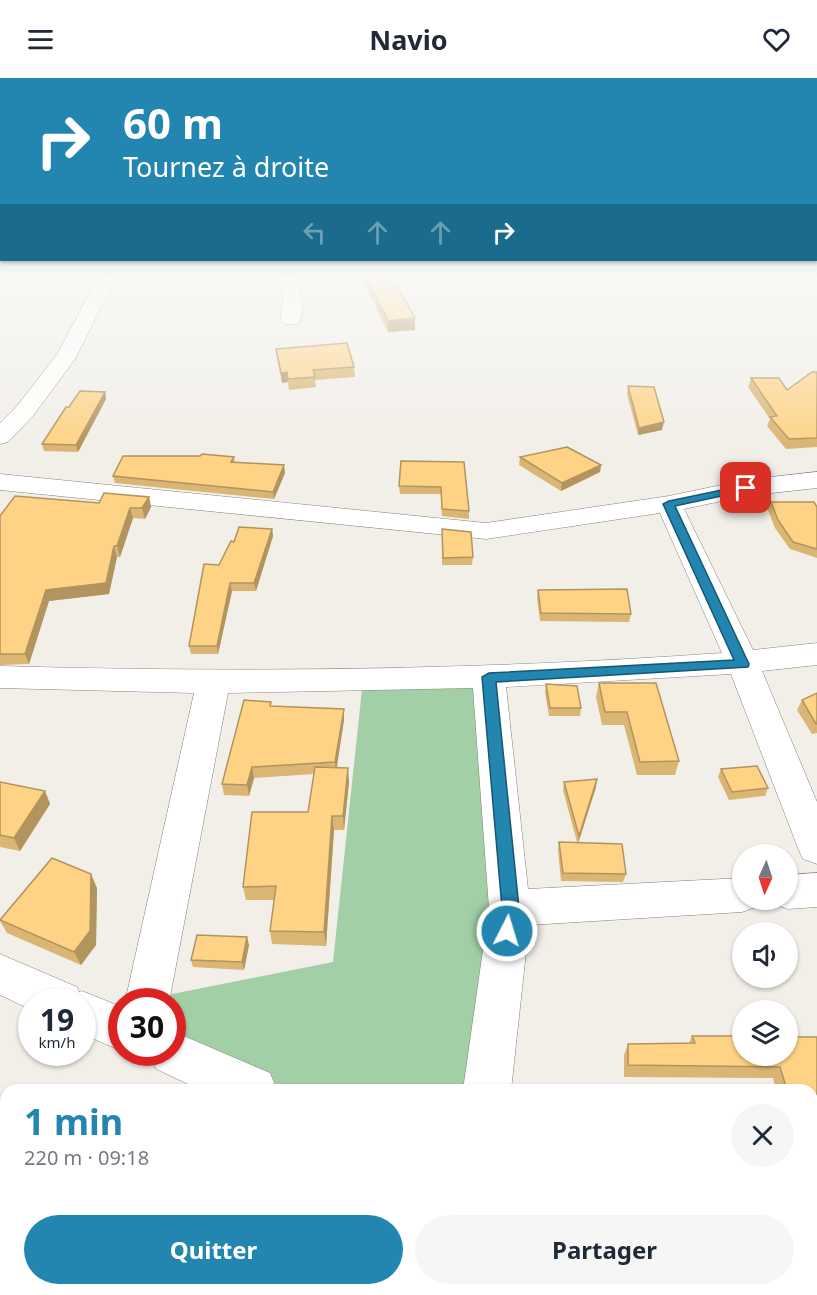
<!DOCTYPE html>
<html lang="fr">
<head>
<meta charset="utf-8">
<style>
  :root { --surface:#fff; --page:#f6f6f7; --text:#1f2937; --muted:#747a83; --accent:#2286b0 }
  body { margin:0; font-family:"Noto Sans",sans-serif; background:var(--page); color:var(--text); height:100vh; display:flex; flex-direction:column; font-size:22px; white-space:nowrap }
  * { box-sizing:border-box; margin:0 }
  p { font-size:20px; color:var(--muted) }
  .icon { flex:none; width:33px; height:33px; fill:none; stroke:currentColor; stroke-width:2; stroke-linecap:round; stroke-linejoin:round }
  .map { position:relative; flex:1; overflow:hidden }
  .panel { position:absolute; left:0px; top:1006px; width:818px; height:212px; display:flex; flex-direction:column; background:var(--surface); border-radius:18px 18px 0 0; box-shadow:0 2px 4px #0004 }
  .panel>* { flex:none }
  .hud { position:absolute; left:0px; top:0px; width:818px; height:183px; box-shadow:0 2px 4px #0004; background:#2286b0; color:#fff; overflow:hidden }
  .needle { width:39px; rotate:183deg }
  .tools { position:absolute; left:732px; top:766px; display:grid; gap:12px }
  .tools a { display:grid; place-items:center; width:66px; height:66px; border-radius:50%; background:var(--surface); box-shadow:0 2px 4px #0004; font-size:30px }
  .speed { position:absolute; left:18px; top:910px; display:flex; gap:12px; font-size:30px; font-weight:700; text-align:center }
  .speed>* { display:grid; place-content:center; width:78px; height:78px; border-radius:50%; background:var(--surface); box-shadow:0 2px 4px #0004; line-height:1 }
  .speed small { font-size:15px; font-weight:400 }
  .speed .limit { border:9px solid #d22; background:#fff; color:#111 }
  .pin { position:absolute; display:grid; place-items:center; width:51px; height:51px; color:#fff; margin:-26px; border-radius:12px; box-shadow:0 3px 9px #0006 }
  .me { position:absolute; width:66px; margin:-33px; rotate:5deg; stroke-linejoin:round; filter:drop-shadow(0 0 4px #0008) }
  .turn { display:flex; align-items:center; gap:21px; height:126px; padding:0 24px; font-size:27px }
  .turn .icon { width:78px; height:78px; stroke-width:2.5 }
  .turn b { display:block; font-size:42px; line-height:51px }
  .lanes { display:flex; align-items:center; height:57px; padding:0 24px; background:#0003; justify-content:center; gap:30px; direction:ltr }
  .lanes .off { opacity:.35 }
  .round { display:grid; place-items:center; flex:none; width:63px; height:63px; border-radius:32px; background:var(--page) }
  .headline { display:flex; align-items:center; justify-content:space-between; height:102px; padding:0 24px }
  h1 { font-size:36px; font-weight:700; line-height:45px; color:var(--accent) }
  .cta { display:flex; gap:12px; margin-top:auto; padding:12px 24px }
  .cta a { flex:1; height:69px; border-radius:36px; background:var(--accent); color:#fff; font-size:24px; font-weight:700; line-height:69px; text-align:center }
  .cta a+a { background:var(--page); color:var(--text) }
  header { display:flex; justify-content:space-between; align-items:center; height:78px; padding:0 24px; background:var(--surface); font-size:27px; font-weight:700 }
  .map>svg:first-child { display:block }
</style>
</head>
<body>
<header><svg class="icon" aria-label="menu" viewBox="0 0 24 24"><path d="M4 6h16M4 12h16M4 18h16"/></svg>Navio<svg class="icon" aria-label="heart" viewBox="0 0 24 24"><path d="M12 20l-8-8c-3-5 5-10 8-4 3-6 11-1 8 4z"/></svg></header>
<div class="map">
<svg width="817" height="1217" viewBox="0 0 817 1217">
  <rect width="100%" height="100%" fill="#f2efe9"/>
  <polygon fill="#a2cfa5" points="363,602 489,606 510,830 487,1012 253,1012 173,975 172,924 147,924 147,921 333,884"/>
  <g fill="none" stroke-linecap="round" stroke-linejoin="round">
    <defs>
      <g id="minor">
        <polygon points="99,197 117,197 75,281 33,338 8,364 0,366 0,345 17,328 58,275"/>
        <path d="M276,197H294C300,211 307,233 298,246H284L281,242L283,215Z"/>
        <path d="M817,394V410L745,418L684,431L753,572L817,565V587L762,593L817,724V786L803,781L798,770L731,596L506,609L528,811L742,800V822H760L756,829L742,834L529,847L511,1012H463L489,830L473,610L228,615L169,924H125L194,615L0,610V588C241,595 482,592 722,575L660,435L486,461L0,412V396L486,445L669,418L745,402Z"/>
        <polygon points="817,795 817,829 788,831 774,826 772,822 788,822 788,797"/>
        <polygon points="0,876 77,909 79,914 82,913 122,929 122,973 82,956 82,924 32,924 32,932 0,917"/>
        <polygon points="172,953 270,995 277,1012 201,1012 156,991 149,975 172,975"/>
        <polygon points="812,1183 817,1183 817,1217 667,1217 664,1212 812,1212"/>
        <polygon points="463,1212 519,1212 517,1217 461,1217"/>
      </g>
    </defs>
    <use href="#minor" stroke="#84817b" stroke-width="1"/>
    <use href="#minor" fill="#fff" fill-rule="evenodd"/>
  </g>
  <g fill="#dab573">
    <polygon points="360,197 388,197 388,207 415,240 415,252 388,254"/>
    <polygon points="276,271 354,289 355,299 315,302 316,309 289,312 288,304 282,305 277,281"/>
    <polygon points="817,294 817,369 786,371 767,348 770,341 748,309 751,300 787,312"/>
    <polygon points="628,308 662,352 638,357 627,316"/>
    <polygon points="105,314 106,321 78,374 44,373 42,366 69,329"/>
    <polygon points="234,379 235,384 285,395 274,421 115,405 113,398"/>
    <polygon points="520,379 601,387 600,394 561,413 519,387"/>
    <polygon points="464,384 469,433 469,441 442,438 441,416 400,416 399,408"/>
    <polygon points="149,419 151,429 145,441 133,440 120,479 117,479 109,516 49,523 29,586 0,587 0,438 99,425"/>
    <polygon points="771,424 817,429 817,480 790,471 775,450 768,432"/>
    <polygon points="272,451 273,458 256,513 232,513 218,576 191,576 189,568 234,464"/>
    <polygon points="442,451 473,479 472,487 442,487"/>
    <polygon points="538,512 631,536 629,544 540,543 537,520"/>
    <polygon points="599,605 679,683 675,697 637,697 624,647 602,647 596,619"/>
    <polygon points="546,606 581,630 580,638 549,638 545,614"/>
    <polygon points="817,615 817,655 812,656 797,632 802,622"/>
    <polygon points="272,628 344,642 336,690 349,704 344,752 334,752 326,868 272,866 270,853 274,822 246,822 243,809 308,734 314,696 254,700 249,718 224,717 222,706"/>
    <polygon points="721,691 768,710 765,718 729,722 718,699"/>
    <polygon points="0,704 45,713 50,726 20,773 0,769"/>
    <polygon points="564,704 596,709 578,764 626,796 623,804 561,803 558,772 559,764 577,764 563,712"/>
    <polygon points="97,810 96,867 81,887 7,855 0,843 0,841"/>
    <polygon points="249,867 244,892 193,889 191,882"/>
    <polygon points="692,958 817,959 817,1172 812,1173 812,1012 776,1012 773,1000 624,999 624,977 628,966 689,965"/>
    <polygon points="0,1160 3,1163 3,1165 6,1166 6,1194 0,1193"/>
  </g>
  <g fill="#b2945e">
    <polygon points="415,240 415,252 388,254 388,243"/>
    <polygon points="287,294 288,304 282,305 281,295"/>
    <polygon points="105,314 106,321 78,374 76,367"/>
    <polygon points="664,344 662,352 638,357 639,350"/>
    <polygon points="284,387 285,395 274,421 273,414"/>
    <polygon points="601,387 600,394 561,413 562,405"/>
    <polygon points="149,419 151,429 145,441 142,430"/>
    <polygon points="130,430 133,440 120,479 117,468"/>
    <polygon points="272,451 273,458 256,513 254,505"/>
    <polygon points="114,468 117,479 109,516 49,523 29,586 25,576 46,512"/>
    <polygon points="230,505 232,513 218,576 217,568"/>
    <polygon points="344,631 344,642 336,695 335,684"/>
    <polygon points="252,689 254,700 249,718 247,707"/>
    <polygon points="348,690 349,704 344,752 343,738"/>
    <polygon points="597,701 596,709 578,766 579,758"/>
    <polygon points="45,713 50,726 20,773 14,760"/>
    <polygon points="332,738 334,752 326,868 324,854"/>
    <polygon points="91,796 97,810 96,867 81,887 74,874"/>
    <polygon points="247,859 249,867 244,892 242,884"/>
    <polygon points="49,1212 61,1212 58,1217 46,1217"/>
  </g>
  <g fill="#fed386" stroke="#b2945e" stroke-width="1.5">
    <polygon points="365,197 388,197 388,207 395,205 415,240 388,243"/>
    <polygon points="347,265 354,289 313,292 315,299 288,301 287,294 281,295 276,271"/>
    <polygon points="812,294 817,294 817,360 789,361 770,339 777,338 751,300 779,300 787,312"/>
    <polygon points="628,308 654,309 664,344 639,350"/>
    <polygon points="80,313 105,314 76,367 42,366 66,329 69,329"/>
    <polygon points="567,369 601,387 562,405 520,379"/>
    <polygon points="202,376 234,379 231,384 284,387 273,414 113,398 123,378 200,378"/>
    <polygon points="401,383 464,384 469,433 442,431 441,409 399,408"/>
    <polygon points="104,415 149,419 142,430 130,430 117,468 114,468 106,505 46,512 25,576 0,576 0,438 15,418 99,425"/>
    <polygon points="771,424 814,424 817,429 817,471 793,464 778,442"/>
    <polygon points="239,449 272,451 254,505 230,505 217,568 189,568 204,486 219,487 231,463 234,464"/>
    <polygon points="442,451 471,454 473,479 443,480"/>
    <polygon points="627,511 631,536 541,535 538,512"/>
    <polygon points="599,605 656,605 679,683 640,684 627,634 605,634"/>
    <polygon points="546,606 577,608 581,630 550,630"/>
    <polygon points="817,615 817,646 816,646 802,622"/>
    <polygon points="244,622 271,624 270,628 344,631 335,684 252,689 247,707 222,706"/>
    <polygon points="757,688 768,710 732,714 721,691"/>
    <polygon points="315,689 348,690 343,738 332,738 324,854 270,853 276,808 243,809 252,734 308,734"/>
    <polygon points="597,701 579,758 564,704"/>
    <polygon points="0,704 45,713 14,760 0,757"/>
    <polygon points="559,764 622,766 626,796 563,795"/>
    <polygon points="52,780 91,796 90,853 74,874 0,842"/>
    <polygon points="197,857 247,859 242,884 191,882"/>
    <polygon points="692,958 742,958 742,978 788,978 788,959 817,959 817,1164 815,1164 816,1167 812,1168 812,1012 787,1012 780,989 628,987 628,966 695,965"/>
    <polygon points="0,1163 6,1166 6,1186 0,1186"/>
    <polygon points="6,1203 6,1212 49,1212 46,1217 0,1217 0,1212"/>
    <polygon points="119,1212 231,1212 243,1217 116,1217"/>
    <polygon points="316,1212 343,1212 355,1217 314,1217"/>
  </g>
  <linearGradient id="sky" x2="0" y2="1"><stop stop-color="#5cb2d1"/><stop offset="0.54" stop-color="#f9f8f5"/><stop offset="1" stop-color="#f9f8f5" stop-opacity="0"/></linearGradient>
  <rect width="817" height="368" fill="url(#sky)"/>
  <polygon fill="#2286b0" stroke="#165772" stroke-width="1.5" points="746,407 751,410 749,412 675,428 749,586 748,589 496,604 519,830 514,858 507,860 501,858 499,853 502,830 482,599 489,595 734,582 663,426 669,423"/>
</svg>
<div class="tools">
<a><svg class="needle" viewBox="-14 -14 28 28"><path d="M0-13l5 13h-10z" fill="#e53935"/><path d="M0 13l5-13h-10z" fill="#747a83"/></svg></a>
<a><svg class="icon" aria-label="sound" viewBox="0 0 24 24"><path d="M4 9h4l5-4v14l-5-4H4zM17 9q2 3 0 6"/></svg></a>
<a><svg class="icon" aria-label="layers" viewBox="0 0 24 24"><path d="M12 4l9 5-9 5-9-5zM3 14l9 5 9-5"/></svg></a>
</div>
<div class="speed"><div>19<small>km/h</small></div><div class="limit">30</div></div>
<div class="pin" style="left:746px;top:410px;background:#d93025"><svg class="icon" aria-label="arrive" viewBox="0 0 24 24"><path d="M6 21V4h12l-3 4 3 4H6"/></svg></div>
<svg class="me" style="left:507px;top:853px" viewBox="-20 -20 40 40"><circle r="17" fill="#2286b0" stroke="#fff" stroke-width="3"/><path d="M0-11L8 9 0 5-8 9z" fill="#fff"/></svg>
<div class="hud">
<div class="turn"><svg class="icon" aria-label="right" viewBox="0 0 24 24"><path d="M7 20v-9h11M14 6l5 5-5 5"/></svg><div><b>60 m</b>Tournez à droite</div></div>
<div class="lanes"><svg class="icon off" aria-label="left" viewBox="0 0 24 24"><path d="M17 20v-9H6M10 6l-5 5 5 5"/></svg><svg class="icon off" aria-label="ahead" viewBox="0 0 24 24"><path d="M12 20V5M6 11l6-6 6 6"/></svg><svg class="icon off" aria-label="ahead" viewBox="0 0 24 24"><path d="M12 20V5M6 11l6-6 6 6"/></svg><svg class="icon" aria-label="right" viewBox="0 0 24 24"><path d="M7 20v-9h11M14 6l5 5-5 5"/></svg></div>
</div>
<section class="panel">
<div class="headline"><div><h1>1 min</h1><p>220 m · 09:18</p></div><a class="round"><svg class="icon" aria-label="close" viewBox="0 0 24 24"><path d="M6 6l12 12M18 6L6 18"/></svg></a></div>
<div class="cta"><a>Quitter</a><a>Partager</a></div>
</section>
</div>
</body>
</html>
